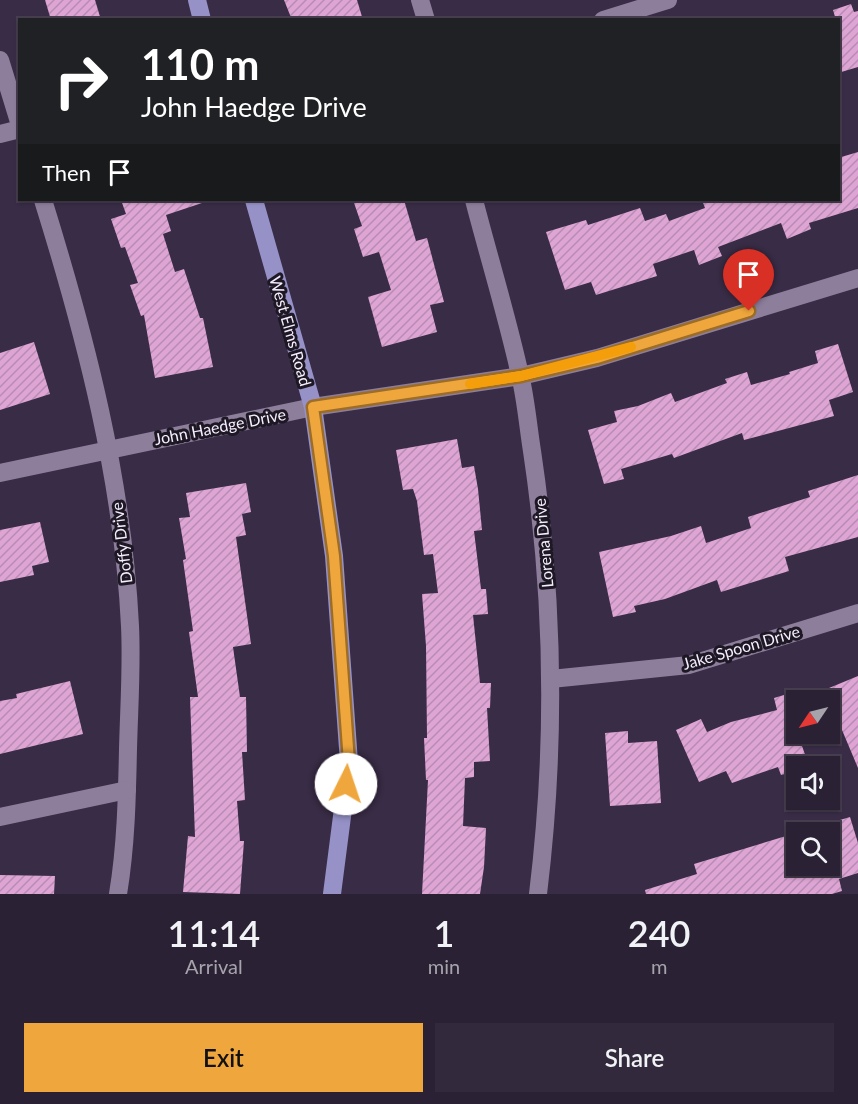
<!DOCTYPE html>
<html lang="en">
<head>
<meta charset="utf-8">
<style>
  :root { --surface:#2b2134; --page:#33293c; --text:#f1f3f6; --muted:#a6a3ac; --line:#473e4f; --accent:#efa73d }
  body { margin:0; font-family:Lato,sans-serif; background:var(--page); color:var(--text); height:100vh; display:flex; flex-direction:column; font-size:22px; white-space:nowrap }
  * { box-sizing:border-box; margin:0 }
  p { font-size:20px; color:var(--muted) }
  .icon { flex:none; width:33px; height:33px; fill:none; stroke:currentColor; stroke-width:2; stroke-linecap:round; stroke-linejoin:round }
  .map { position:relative; height:894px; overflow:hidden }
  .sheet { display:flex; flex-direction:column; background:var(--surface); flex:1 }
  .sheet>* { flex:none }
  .banner { position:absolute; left:18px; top:18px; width:822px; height:183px; border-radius:0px; box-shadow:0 2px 4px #0004,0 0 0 2px var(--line); background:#202124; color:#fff; overflow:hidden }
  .needle { width:39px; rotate:235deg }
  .controls { position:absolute; left:786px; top:690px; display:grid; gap:12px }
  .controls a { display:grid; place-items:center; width:54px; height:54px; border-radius:0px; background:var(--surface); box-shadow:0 2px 4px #0004,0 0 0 2px var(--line); font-size:30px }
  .pin { position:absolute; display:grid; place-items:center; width:51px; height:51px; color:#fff; margin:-62px -26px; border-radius:50% 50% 50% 0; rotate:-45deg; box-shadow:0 0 6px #0007 }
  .pin .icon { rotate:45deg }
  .me { position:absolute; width:66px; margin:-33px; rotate:4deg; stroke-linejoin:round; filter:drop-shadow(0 0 4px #0008) }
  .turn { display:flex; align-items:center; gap:21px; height:126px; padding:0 24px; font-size:27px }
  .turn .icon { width:78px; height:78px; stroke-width:2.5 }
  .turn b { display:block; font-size:42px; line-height:51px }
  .then { display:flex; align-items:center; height:57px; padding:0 24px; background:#0003; gap:12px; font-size:22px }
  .eta { display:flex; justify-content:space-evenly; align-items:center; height:102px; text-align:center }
  .eta b { font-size:36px; font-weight:600; line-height:42px }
  .button { display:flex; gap:12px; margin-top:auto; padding:12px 24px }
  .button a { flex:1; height:69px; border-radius:0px; background:var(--accent); color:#111; font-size:24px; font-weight:600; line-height:69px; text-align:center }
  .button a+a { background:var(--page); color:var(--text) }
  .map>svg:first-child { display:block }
</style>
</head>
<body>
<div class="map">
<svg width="858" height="894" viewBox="0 0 858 894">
  <defs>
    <pattern id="building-hatch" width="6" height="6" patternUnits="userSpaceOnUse" patternTransform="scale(1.5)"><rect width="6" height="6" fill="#dda4d4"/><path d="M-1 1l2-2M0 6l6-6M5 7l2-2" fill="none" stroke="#b88db2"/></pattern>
  </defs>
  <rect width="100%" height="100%" fill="#392c46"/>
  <g fill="url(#building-hatch)" fill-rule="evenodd">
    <polygon points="45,0 95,0 101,20 51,20"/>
    <polygon points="284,0 357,0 363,20 292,20"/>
    <polygon points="851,4 854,12 858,11 858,67 838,73 838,20 836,20 833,10"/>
    <polygon points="858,152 858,208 809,223 811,229 787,239 781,223 718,247 722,256 699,265 694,250 653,264 657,276 596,295 591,282 565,290 546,232 586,220 588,225 640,208 645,221 666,214 669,221 705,208 702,200 838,200 838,158"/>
    <polygon points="121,200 202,200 202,203 166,215 171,231 163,234 175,272 184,269 200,318 203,318 213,367 155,378 144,315 141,316 130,285 138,283 125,247 121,248 111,219 126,214"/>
    <polygon points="353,200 404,200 416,241 427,238 444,302 430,305 437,332 382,347 368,297 391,290 379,252 363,257 354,229 362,226"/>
    <polygon points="34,342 50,394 0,410 0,353"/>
    <polygon points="838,344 853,392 829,400 834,416 744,440 742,433 674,458 672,454 621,469 624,479 604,484 588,430 617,422 614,411 638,406 671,393 675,402 727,383 725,379 747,372 751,385 790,374 789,372 818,363 815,351"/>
    <polygon points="457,439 462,468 474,466 478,489 482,530 474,531 481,589 486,589 488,614 473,615 480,683 491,683 490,708 487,708 490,761 474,762 474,777 465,778 463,826 486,828 484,867 480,894 422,894 428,780 426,780 424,738 427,738 426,646 422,594 438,593 433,554 424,555 417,501 413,489 403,490 396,450"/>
    <polygon points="858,475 858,537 785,557 789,571 721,592 717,580 665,599 634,606 636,612 613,617 599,552 671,536 701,526 706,543 751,528 748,517 810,497 808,491"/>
    <polygon points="246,483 251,512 242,514 246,535 236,537 251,644 233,647 240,697 246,697 247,752 242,752 245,800 237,801 240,841 244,841 240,894 183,892 188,836 195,837 190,697 198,697 189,632 193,631 183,560 186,559 179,518 190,517 186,493"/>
    <polygon points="40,522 49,562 32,566 34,575 0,582 0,530"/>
    <path d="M858,676V768L842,730L802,746L809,766H796V771L781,775L778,767L732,783L726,771L699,782L676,730L701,719L707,732L731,722L777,710L774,698L797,691L800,700ZM796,700H830V734H796Z"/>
    <polygon points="70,681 83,734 0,754 0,701 17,698 16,694"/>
    <polygon points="628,731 628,743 657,741 661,803 610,806 605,733"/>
    <polygon points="850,817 858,843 858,873 839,879 842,891 832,894 646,894 645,890 697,874 694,864 796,833 796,866 830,866 830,832 800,832"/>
    <polygon points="0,875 55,876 54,894 0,894"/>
  </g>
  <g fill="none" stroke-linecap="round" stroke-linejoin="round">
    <g stroke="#8d7e9c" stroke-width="18">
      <polyline points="420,0 426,20"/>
      <polyline points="603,20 668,0"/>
      <polyline points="0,60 20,125"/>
      <polyline points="0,134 20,129"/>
      <path d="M43,200C86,338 123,481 130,626C132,667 129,708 128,749C127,797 126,846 118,894"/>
      <path d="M474,200C489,258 507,316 520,375C526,400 528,426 532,451C554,598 556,747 538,894"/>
      <polyline points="0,473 313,407 521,376 597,358 858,278"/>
      <polyline points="551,679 689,665 858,613"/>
      <polyline points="0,817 127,790"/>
    </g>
    <g stroke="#9692c8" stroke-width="18">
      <polyline points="197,0 202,20"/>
      <polyline points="254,200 313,407 334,556 349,762 332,894"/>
    </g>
  </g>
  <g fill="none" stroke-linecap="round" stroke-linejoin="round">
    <defs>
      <polyline id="route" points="346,784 349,762 334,556 313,407 521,376 597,358 749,311"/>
    </defs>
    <use href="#route" stroke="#9b6d28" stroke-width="15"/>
    <use href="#route" stroke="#efa73d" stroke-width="10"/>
    <polyline stroke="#f59e0b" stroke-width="10" points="470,384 521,376 631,347"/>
  </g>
  <g text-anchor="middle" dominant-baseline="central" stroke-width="6" stroke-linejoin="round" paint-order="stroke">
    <g font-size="16" fill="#f6eeff" stroke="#1d1823">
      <text transform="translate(291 331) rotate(74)">West Elms Road</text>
      <text transform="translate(220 426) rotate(-11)">John Haedge Drive</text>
      <text transform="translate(121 543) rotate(-97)">Doffy Drive</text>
      <text transform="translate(543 543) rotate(-95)">Lorena Drive</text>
      <text transform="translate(741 647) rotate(-16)">Jake Spoon Drive</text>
    </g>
  </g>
</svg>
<div class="controls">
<a><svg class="needle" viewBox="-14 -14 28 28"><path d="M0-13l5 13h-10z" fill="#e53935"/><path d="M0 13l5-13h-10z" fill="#a6a3ac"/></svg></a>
<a><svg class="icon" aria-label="sound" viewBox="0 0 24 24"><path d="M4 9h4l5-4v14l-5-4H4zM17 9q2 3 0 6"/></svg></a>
<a><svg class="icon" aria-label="search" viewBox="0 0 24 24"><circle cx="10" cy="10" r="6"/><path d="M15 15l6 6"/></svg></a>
</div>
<div class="pin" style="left:749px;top:311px;background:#d93025"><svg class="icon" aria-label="arrive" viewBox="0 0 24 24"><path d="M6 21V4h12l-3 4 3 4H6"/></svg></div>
<svg class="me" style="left:346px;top:784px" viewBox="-20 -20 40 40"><circle r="19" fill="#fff"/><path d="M0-13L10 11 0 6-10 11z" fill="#efa73d"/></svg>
<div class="banner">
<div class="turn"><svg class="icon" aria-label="right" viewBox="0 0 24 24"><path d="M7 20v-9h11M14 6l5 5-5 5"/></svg><div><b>110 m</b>John Haedge Drive</div></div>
<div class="then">Then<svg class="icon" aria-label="arrive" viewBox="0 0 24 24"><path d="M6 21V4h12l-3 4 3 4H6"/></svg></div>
</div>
</div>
<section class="sheet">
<div class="eta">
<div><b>11:14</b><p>Arrival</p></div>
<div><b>1</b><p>min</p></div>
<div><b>240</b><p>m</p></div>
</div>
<div class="button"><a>Exit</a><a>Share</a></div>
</section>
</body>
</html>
